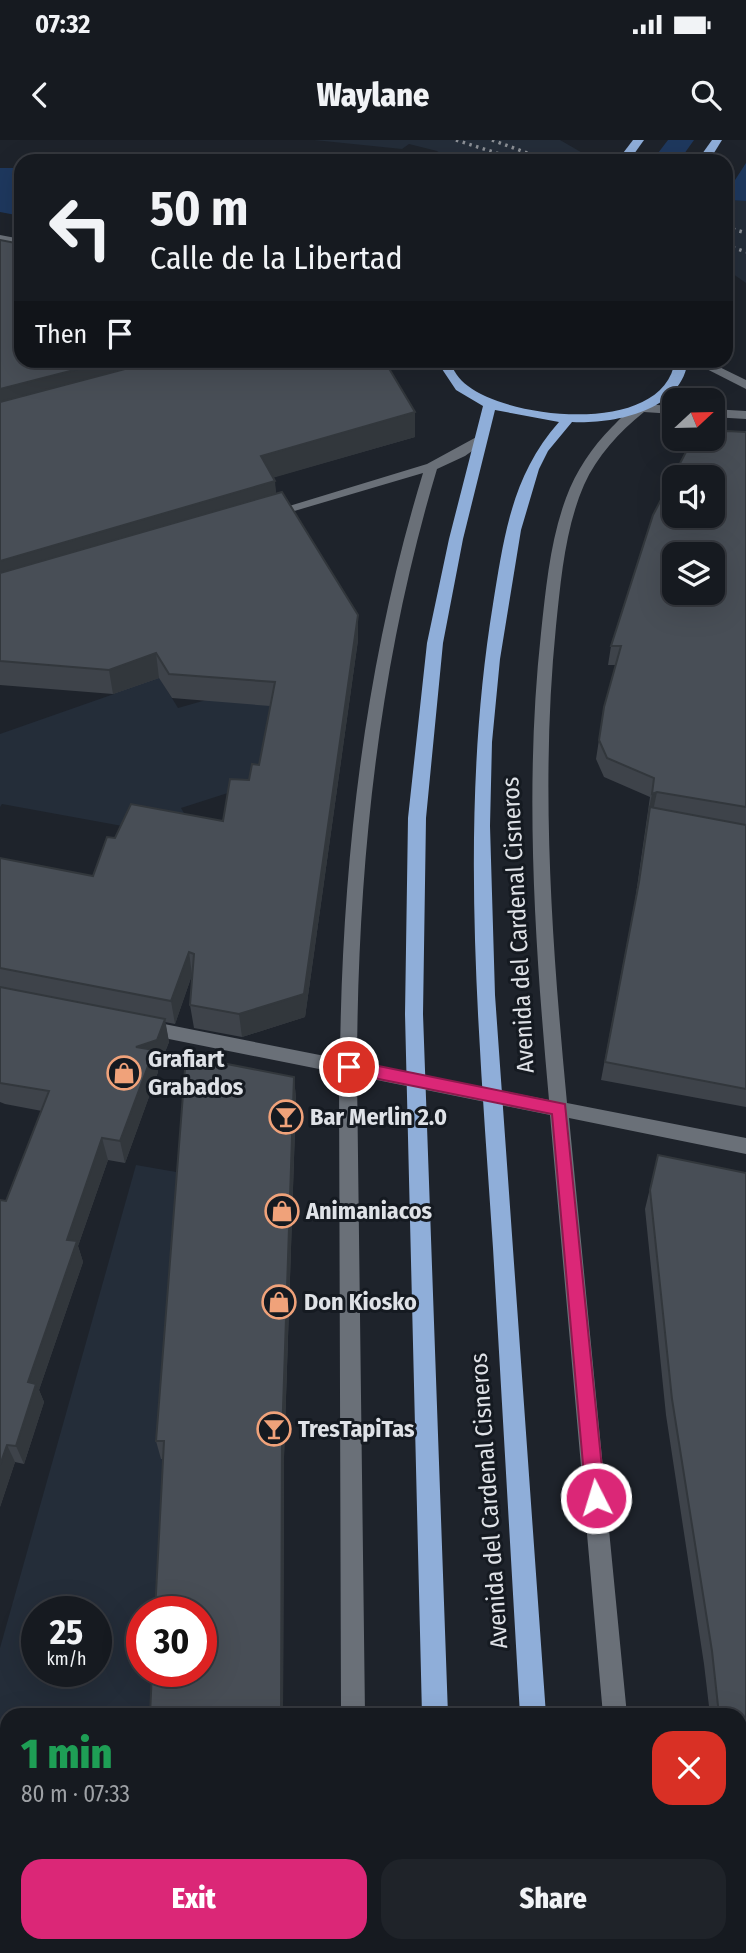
<!DOCTYPE html>
<html lang="en">
<head>
<meta charset="utf-8">
<style>
  :root { --surface:#161a20; --page:#1f2329; --text:#f1f3f6; --muted:#9ea1a5; --line:#35383e; --accent:#db2777 }
  body { margin:0; font-family:"Fira Sans Condensed",sans-serif; background:var(--page); color:var(--text); height:100vh; display:flex; flex-direction:column; font-size:26px; white-space:nowrap }
  * { box-sizing:border-box; margin:0 }
  p { font-size:23px; color:var(--muted) }
  .icon { flex:none; width:38px; height:38px; fill:none; stroke:currentColor; stroke-width:2; stroke-linecap:round; stroke-linejoin:round }
  .map { position:relative; flex:1; overflow:hidden }
  .drawer { position:absolute; left:0px; top:1568px; width:747px; height:245px; display:flex; flex-direction:column; background:var(--surface); border-radius:21px 21px 0 0; box-shadow:0 7px 28px #0002,0 0 0 2px var(--line) }
  .drawer>* { flex:none }
  .hud { position:absolute; left:14px; top:14px; width:719px; height:214px; border-radius:21px; box-shadow:0 7px 28px #0002,0 0 0 2px var(--line); background:#161a20; color:var(--text); overflow:hidden }
  .needle { width:46px; rotate:68deg }
  .controls { position:absolute; left:662px; top:248px; display:grid; gap:14px }
  .controls a { display:grid; place-items:center; width:63px; height:63px; border-radius:14px; background:var(--surface); box-shadow:0 7px 28px #0002,0 0 0 2px var(--line); font-size:35px }
  .speed { position:absolute; left:21px; top:1456px; display:flex; gap:14px; font-size:35px; font-weight:700; text-align:center }
  .speed>* { display:grid; place-content:center; width:91px; height:91px; border-radius:50%; background:var(--surface); box-shadow:0 7px 28px #0002,0 0 0 2px var(--line); line-height:1 }
  .speed small { font-size:18px; font-weight:400 }
  .speed .limit { border:10px solid #d22; background:#fff; color:#111 }
  .pin { position:absolute; display:grid; place-items:center; width:60px; height:60px; color:#fff; margin:-30px; border:4px solid #fff; border-radius:50%; box-shadow:0 2px 7px #0007 }
  .me { position:absolute; width:77px; margin:-38px; rotate:355deg; stroke-linejoin:round; filter:drop-shadow(0 0 5px #0008) }
  .turn { display:flex; align-items:center; gap:24px; height:147px; padding:0 21px; font-size:32px }
  .turn .icon { width:91px; height:91px; stroke-width:2.5 }
  .turn b { display:block; font-size:49px; line-height:60px }
  .then { display:flex; align-items:center; height:66px; padding:0 21px; background:#0003; gap:14px; font-size:26px }
  .round { display:grid; place-items:center; flex:none; width:74px; height:74px; border-radius:21px; background:var(--page) }
  .headline { display:flex; align-items:center; justify-content:space-between; height:119px; padding:0 21px }
  h1 { font-size:42px; font-weight:800; line-height:52px; color:#1e9e55 }
  .action { display:flex; gap:14px; margin-top:auto; padding:14px 21px }
  .action a { flex:1; height:80px; border-radius:21px; background:var(--accent); color:#fff; font-size:28px; font-weight:800; line-height:80px; text-align:center }
  .action a+a { background:var(--page); color:var(--text) }
  .status { display:flex; justify-content:space-between; align-items:center; height:49px; padding:0 35px; background:var(--surface); direction:ltr }
  .status svg { height:19px; fill:currentColor }
  header { display:flex; justify-content:space-between; align-items:center; height:91px; padding:0 21px; background:var(--surface); font-size:32px; font-weight:800 }
  .map>svg:first-child { display:block }
</style>
</head>
<body>
<div class="status"><b>07:32</b><svg viewBox="0 0 49 12"><path d="M0 12V9h3v3zM5 12V6h3v6zM10 12V3h3v9zM15 12V0h3v12zM26 1h20v11H26zM47 4h2v5h-2z"/></svg></div>
<header><svg class="icon" aria-label="back" viewBox="0 0 24 24"><path d="M15 5l-7 7 7 7"/></svg>Waylane<svg class="icon" aria-label="search" viewBox="0 0 24 24"><circle cx="10" cy="10" r="6"/><path d="M15 15l6 6"/></svg></header>
<div class="map">
<svg width="746" height="1813" viewBox="0 0 746 1813">
  <rect width="100%" height="100%" fill="#1e232b"/>
  <g fill="#242d39" fill-rule="evenodd">
    <polygon points="314,0 560,0 586,15 604,21 449,21 437,11 409,4 402,9"/>
    <polygon points="726,60 746,61 746,143 726,129"/>
    <polygon points="145,514 178,568 252,547 276,566 261,649 234,651 181,668 192,687 177,696 2,664 0,667 0,594 114,554"/>
    <path d="M136,1025L182,1033L161,1318H169L161,1472H142V1531H158L156,1575H7V1763L0,1813V1508ZM37,1472H96V1531H37Z"/>
  </g>
  <g fill="#1e385e">
    <polygon points="668,0 694,0 679,21 652,21"/>
    <polygon points="746,23 746,61 726,60 726,54"/>
    <polygon points="0,28 21,28 21,76 0,72"/>
  </g>
  <g fill="none" stroke-linecap="round" stroke-linejoin="round">
    <g fill="#6a7078" fill-rule="evenodd">
      <polygon points="0,95 21,99 21,105 0,101"/>
      <polygon points="689,220 705,220 746,240 746,249"/>
      <path d="M641,264L674,266V274L644,272C619,292 597,316 584,345C565,389 561,439 556,486C540,645 552,804 567,963L746,998V1014L569,978L627,1575H603L550,975L357,936L365,1575H341L339,933L144,894L138,892L135,887L138,882L144,880L340,919C342,720 365,523 423,333L274,377L269,378L263,374L427,324L482,294L486,295V301L465,316L437,329C379,522 358,721 357,922L549,960C535,805 524,649 541,493C546,448 550,401 566,358C576,331 592,307 612,287C620,279 630,268 641,264Z"/>
      <polygon points="712,269 746,271 746,279 712,277"/>
      <rect x="341" y="1806" width="26" height="7"/>
      <polygon points="623,1806 649,1806 650,1813 624,1813"/>
    </g>
    <g fill="#8faed9" fill-rule="evenodd">
      <polygon points="633,0 644,0 629,21 617,21"/>
      <polygon points="712,0 722,0 709,21 697,21"/>
      <path d="M436,220H449C453,230 459,240 468,246C512,280 665,296 675,220H688C682,271 615,284 572,282L548,311L539,329L521,390L500,519L492,602L490,686L495,855L546,1575H520C511,1419 502,1264 493,1108C479,893 458,678 493,464C504,396 512,335 559,282L495,270L463,399L443,503L426,678L423,874L448,1575H422L405,874L408,678L427,503L449,399L483,266L456,250Z"/>
      <polygon points="427,1806 455,1806 456,1813 428,1813"/>
      <polygon points="533,1806 561,1806 562,1813 534,1813"/>
    </g>
    <g stroke="#8b8f95" stroke-width="3.5" stroke-dasharray="2.5 4.5" stroke-linecap="butt">
      <polyline points="456,0 521,21"/>
      <polyline points="492,0 549,21"/>
      <polyline points="726,87 746,93"/>
      <polyline points="726,105 746,112"/>
    </g>
  </g>
  <g fill="#3e434a">
    <polygon points="0,100 21,220 415,297 274,337 276,354 358,500 305,877 242,897 194,888 190,865 192,835 175,884 165,882 169,902 161,922 156,924 158,932 125,1023 108,1020 78,1106 83,1122 39,1250 44,1262 24,1324 15,1322 0,1367 6,1061 42,971 5,964 0,962 0,718 93,736 115,698 223,681 259,625 270,566 172,558 159,538 113,554 0,545"/>
    <polygon points="746,292 746,967 601,940 635,761 650,657 604,637 596,619 604,567 616,525 608,525 611,506"/>
    <polygon points="294,937 296,959 284,1317 283,1575 150,1575 163,1319 161,1319 156,1301"/>
    <polygon points="658,1015 746,1033 746,1813 736,1813 735,1806 740,1806 740,1575 710,1575 704,1524 666,1275 645,1069"/>
  </g>
  <g fill="#32373c">
    <polygon points="113,220 209,220 0,274 0,249"/>
    <polygon points="415,272 415,297 262,341 261,316"/>
    <polygon points="275,341 277,365 0,447 0,421"/>
    <polygon points="358,475 358,500 305,877 242,897 239,874"/>
    <polygon points="156,513 159,538 113,554 109,530"/>
    <polygon points="657,652 653,671 648,673 652,654"/>
    <polygon points="189,812 192,835 175,884 171,861"/>
    <polygon points="165,879 169,902 161,922 156,924 158,932 125,1023 120,1001 136,907"/>
    <polygon points="294,937 296,959 284,1317 283,1575 281,1575 282,1299"/>
    <polygon points="102,998 108,1020 78,1106 83,1122 39,1250 44,1262 24,1324 16,1306 28,1242 67,1100"/>
    <polygon points="7,1305 15,1322 0,1367 0,1325"/>
  </g>
  <g fill="#484e56" stroke="#32373c" stroke-width="2" fill-rule="evenodd">
    <polygon points="0,100 21,104 21,220 113,220 0,249"/>
    <polygon points="159,220 384,220 415,272 261,316 275,341 0,421 0,262"/>
    <path d="M727,291L746,292V667L657,652L652,654L654,638L607,618L599,600L604,567L621,506H611L653,375L687,310L710,299H712V298ZM674,338H712V376H674ZM674,415H712V453H674Z"/>
    <polygon points="282,352 358,475 304,854 239,874 190,865 194,814 189,812 171,861 0,828 0,718 93,736 107,697 115,698 131,664 223,681 230,639 249,640 252,624 259,625 275,542 169,534 156,513 109,530 0,521 0,433"/>
    <polygon points="650,667 746,685 746,949 605,922 639,742"/>
    <polygon points="0,847 165,879 157,900 136,907 154,910 120,1001 102,998 67,1100 77,1101 28,1242 36,1244 16,1306 7,1305 0,1325 0,1060 6,1061 49,951 0,943"/>
    <polygon points="186,916 294,937 282,1299 281,1575 150,1575 152,1531 201,1531 201,1472 155,1472 164,1301 156,1301"/>
    <polygon points="658,1015 746,1033 746,1812 740,1761 740,1575 719,1575 712,1511 672,1259 650,1050"/>
    <polygon points="0,1730 7,1730 7,1806 280,1806 280,1813 0,1813"/>
  </g>
  <polygon fill="#db2777" stroke="#8e194d" stroke-width="2" points="349,920 565,964 605,1358 602,1365 596,1368 589,1365 586,1358 552,974 349,933 341,927"/>
  <defs>
    <symbol id="shop-ring" viewBox="-11 -11 22 22"><circle r="9.5" fill="#151a21" stroke="#f0a27a" stroke-width="1.5"/><path d="M-5-2.5h2.3a2.7 3.5 0 0 1 5.4 0H5L5.5 6h-11ZM-1.5-2.5h3a1.5 2.3 0 0 0-3 0Z" fill="#f0a27a"/></symbol>
    <symbol id="bar-ring" viewBox="-11 -11 22 22"><circle r="9.5" fill="#151a21" stroke="#f0a27a" stroke-width="1.5"/><path d="M-6-5H6L.8 .8V4.5H3.5V6h-7V4.5H-.8V.8Z" fill="#f0a27a"/></symbol>
  </defs>
  <g fill-rule="evenodd">
    <use href="#shop-ring" x="105" y="914" width="38" height="38"/>
    <use href="#bar-ring" x="267" y="958" width="38" height="38"/>
    <use href="#shop-ring" x="263" y="1052" width="38" height="38"/>
    <use href="#shop-ring" x="260" y="1143" width="38" height="38"/>
    <use href="#bar-ring" x="255" y="1270" width="38" height="38"/>
  </g>
  <g text-anchor="middle" dominant-baseline="central" stroke-width="6" stroke-linejoin="round" paint-order="stroke">
    <g font-size="24" fill="#dfe2e7" stroke="#151a21">
      <text transform="translate(518 785) rotate(-93)">Avenida del Cardenal Cisneros</text>
      <text transform="translate(489 1361) rotate(-94)">Avenida del Cardenal Cisneros</text>
    </g>
    <g font-size="24" font-weight="bold" fill="#dfe2e7" stroke="#151a21" text-anchor="start">
      <text x="148" y="919">Grafiart<tspan x="148" dy="28">Grabados</tspan></text>
      <text x="310" y="977">Bar Merlin 2.0</text>
      <text x="306" y="1071">Animaniacos</text>
      <text x="304" y="1162">Don Kiosko</text>
      <text x="298" y="1289">TresTapiTas</text>
    </g>
  </g>
</svg>
<div class="controls">
<a><svg class="needle" viewBox="-14 -14 28 28"><path d="M0-13l5 13h-10z" fill="#e53935"/><path d="M0 13l5-13h-10z" fill="#9ea1a5"/></svg></a>
<a><svg class="icon" aria-label="sound" viewBox="0 0 24 24"><path d="M4 9h4l5-4v14l-5-4H4zM17 9q2 3 0 6"/></svg></a>
<a><svg class="icon" aria-label="layers" viewBox="0 0 24 24"><path d="M12 4l9 5-9 5-9-5zM3 14l9 5 9-5"/></svg></a>
</div>
<div class="speed"><div>25<small>km/h</small></div><div class="limit">30</div></div>
<div class="pin" style="left:349px;top:927px;background:#d93025"><svg class="icon" aria-label="arrive" viewBox="0 0 24 24"><path d="M6 21V4h12l-3 4 3 4H6"/></svg></div>
<svg class="me" style="left:596px;top:1358px" viewBox="-20 -20 40 40"><circle r="17" fill="#db2777" stroke="#fff" stroke-width="3"/><path d="M0-11L8 9 0 5-8 9z" fill="#fff"/></svg>
<div class="hud">
<div class="turn"><svg class="icon" aria-label="left" viewBox="0 0 24 24"><path d="M17 20v-9H6M10 6l-5 5 5 5"/></svg><div><b>50 m</b>Calle de la Libertad</div></div>
<div class="then">Then<svg class="icon" aria-label="arrive" viewBox="0 0 24 24"><path d="M6 21V4h12l-3 4 3 4H6"/></svg></div>
</div>
<section class="drawer">
<div class="headline"><div><h1>1 min</h1><p>80 m · 07:33</p></div><a class="round" style="background:#d93025;color:#fff"><svg class="icon" aria-label="close" viewBox="0 0 24 24"><path d="M6 6l12 12M18 6L6 18"/></svg></a></div>
<div class="action"><a>Exit</a><a>Share</a></div>
</section>
</div>
</body>
</html>
